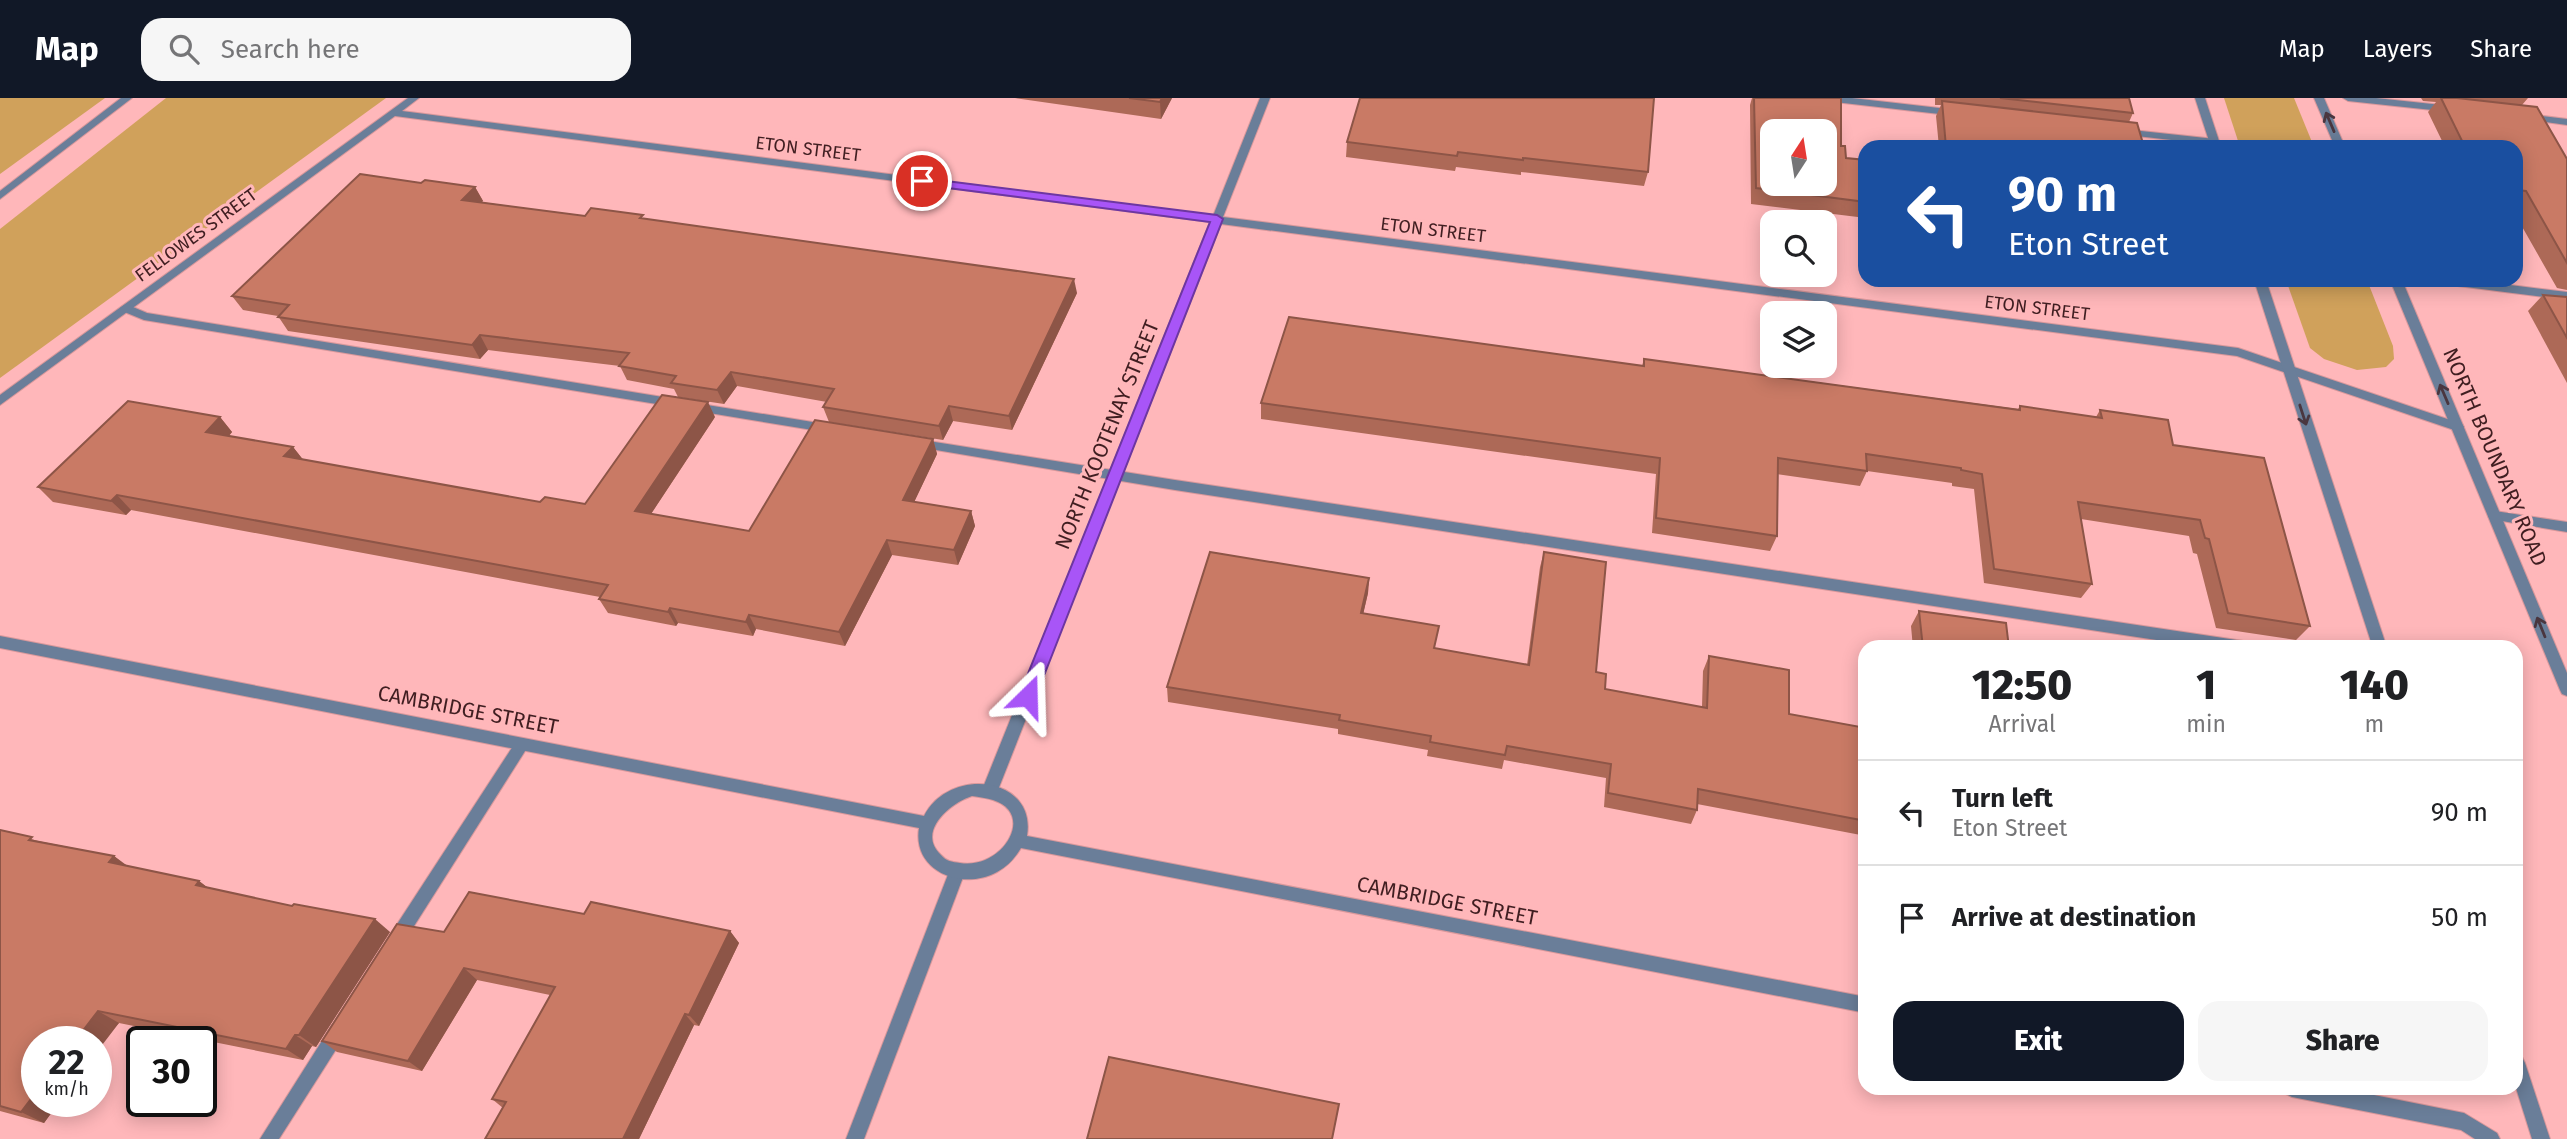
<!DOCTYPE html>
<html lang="en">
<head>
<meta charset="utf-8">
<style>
  :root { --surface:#fff; --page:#f6f6f6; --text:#202124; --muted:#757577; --line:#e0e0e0; --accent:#111827 }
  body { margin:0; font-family:"Fira Sans",sans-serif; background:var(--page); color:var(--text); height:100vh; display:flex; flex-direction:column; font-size:26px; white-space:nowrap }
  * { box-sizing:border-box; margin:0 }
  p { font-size:23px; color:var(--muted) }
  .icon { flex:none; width:38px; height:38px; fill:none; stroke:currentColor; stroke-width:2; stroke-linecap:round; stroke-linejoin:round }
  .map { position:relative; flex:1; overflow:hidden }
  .sheet { position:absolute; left:1858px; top:542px; width:665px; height:455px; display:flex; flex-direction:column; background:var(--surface); border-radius:21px; box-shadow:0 4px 18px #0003 }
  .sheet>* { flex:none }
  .guide { position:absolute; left:1858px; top:42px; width:665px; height:147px; border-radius:21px; box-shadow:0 4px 18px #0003; background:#1a4fa0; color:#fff; overflow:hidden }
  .needle { width:46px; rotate:12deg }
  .buttons { position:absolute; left:1760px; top:21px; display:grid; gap:14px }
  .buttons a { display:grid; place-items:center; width:77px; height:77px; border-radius:14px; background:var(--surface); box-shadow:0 4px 18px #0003; font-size:35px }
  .speed { position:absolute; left:21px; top:928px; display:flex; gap:14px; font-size:35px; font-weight:700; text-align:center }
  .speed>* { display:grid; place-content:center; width:91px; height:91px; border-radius:50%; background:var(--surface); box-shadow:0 4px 18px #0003; line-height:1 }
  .speed small { font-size:18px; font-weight:400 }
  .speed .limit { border:4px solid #111; border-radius:10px; background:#fff; color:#111 }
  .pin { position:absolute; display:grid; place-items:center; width:60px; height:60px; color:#fff; margin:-30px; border:4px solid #fff; border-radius:50%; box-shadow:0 2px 7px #0007 }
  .me { position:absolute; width:77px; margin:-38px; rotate:22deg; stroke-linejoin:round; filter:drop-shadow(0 0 5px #0008) }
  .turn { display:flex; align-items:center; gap:24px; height:147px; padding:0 35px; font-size:32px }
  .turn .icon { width:91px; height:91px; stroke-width:2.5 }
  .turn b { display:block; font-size:49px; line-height:60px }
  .eta { display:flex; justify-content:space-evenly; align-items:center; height:119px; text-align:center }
  .eta b { font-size:42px; font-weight:800; line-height:49px }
  .action { display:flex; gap:14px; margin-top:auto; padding:14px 35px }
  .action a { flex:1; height:80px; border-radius:21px; background:var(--accent); color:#fff; font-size:28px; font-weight:800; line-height:80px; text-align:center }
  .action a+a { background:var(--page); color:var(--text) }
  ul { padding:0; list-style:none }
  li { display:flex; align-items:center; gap:21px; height:105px; padding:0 35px; border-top:2px solid var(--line) }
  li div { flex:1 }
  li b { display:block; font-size:26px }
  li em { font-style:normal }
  header { display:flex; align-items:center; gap:42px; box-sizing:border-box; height:98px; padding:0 35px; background:var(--accent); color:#fff }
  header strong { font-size:33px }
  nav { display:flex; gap:38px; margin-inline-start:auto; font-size:24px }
  .search { width:490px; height:63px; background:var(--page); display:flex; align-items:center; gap:18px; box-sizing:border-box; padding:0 24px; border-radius:21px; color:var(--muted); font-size:26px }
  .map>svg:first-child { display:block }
</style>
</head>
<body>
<header>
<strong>Map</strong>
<div class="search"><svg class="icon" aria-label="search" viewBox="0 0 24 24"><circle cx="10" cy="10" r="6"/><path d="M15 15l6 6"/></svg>Search here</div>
<nav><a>Map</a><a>Layers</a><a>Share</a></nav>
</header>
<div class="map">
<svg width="2567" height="1041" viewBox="0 0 2567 1041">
  <rect width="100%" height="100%" fill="#ffb7ba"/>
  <g fill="#d0a15b">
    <polygon points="0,0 105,0 0,76"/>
    <polygon points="166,0 386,0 0,280 0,131"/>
    <polygon points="2224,0 2294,0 2314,49 2240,49"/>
    <polygon points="2286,182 2367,182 2393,248 2394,261 2386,269 2357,272 2324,261 2310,250"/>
  </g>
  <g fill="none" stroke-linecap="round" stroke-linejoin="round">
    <defs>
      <g id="service">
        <polygon points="1821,0 1852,0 1957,12 1962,15 1957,18 1826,3"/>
        <polygon points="2123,31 2215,41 2220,44 2215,47 2119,36 2119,32"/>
        <polygon points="2436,182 2470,182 2567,194 2567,202 2442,186"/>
        <polygon points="126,206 147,215 675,301 681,305 675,309 144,222 122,213 120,210"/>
        <polygon points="695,305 831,327 837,331 831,335 691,312 689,309"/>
        <polygon points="916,341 1175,382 2250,544 2257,550 2209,550 1175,392 912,348 910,345 912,342"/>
        <polygon points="522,640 527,642 529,646 527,650 402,847 396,850 390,847 388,842 390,837 517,642"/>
        <polygon points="338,925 344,927 347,933 344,939 279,1041 260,1041 332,927"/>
      </g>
      <g id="minor">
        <polygon points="408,0 419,0 402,13 1213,118 1260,0 1270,0 1223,119 2238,250 2462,326 2464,329 2458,333 2454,332 2237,258 1221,126 998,692 995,697 990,699 985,697 982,692 1210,124 395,18 0,307 0,297"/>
        <polygon points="2343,0 2376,0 2451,8 2456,11 2451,14 2348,3"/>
        <polygon points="2527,16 2567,21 2567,27 2523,21 2522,19"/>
        <polygon points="2495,413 2567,424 2567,434 2490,421 2488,418"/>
        <polygon points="957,767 963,769 965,774 864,1041 846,1041 949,774 951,769"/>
      </g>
      <g id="tertiary">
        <polygon points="121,0 132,0 0,101 0,93"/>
        <polygon points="2195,0 2205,0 2221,49 2211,49"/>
        <polygon points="2314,0 2324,0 2345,49 2335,49"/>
        <polygon points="2254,182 2266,182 2387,550 2373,550"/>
        <polygon points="2390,182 2402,182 2567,575 2567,598 2562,596 2560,592"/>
        <path d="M0,538L924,718C949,668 1037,678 1027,738L1866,899V915L1021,750C1015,760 1008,768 997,774C963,793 912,774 919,730L0,550ZM972,698C979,699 987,700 993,702C1037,716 1002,772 960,765C952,764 946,763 941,757C916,734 950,705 972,698Z"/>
        <polygon points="2516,957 2522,959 2525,965 2550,1041 2532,1041 2516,990"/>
        <polygon points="2283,990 2339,990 2464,1015 2497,1035 2500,1041 2475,1041 2461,1032 2292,999 2286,996"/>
      </g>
    </defs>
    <use href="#service" stroke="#d9989b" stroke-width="2"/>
    <use href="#minor" stroke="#d9989b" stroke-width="2"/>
    <use href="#tertiary" stroke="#d9989b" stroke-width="2"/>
    <use href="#service" fill="#6a7e99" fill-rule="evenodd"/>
    <use href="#minor" fill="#6a7e99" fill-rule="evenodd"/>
    <use href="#tertiary" fill="#6a7e99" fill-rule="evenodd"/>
  </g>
  <g fill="#ad6957">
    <polygon points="1015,0 1172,0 1161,21"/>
    <polygon points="1360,0 1648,74 1644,88 1521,74 1521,77 1456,69 1455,73 1346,59 1347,44"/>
    <polygon points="1752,0 1841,0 1841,48 1846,60 1866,62 1866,120 1751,106 1750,7"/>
    <polygon points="1935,0 2129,0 2133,15 2129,24 2144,49 1939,49 1936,18 1941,7 1935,7"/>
    <polygon points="2421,0 2528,0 2522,7 2567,61 2567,192 2557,190 2516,118 2516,49 2445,49 2428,14 2436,4 2423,3"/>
    <polygon points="421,85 475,89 483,103 481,104 585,118 645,121 1077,195 1012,332 953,323 943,342 829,324 823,309 827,304 737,288 724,306 678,299 674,291 627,282 620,268 488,252 480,261 288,233 278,218 243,212 232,198"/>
    <polygon points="2543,197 2567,199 2567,285 2528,213"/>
    <polygon points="1644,261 2018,311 2020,308 2096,319 2100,312 2173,347 2310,528 2296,542 2216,530 2197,456 2193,455 2189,438 2081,421 2092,486 2081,500 1984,485 1974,391 1952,388 1952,385 1867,373 1860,388 1777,376 1777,438 1770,453 1652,435 1656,376 1261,321 1261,305 1642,268"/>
    <polygon points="220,319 232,334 229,338 293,349 303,362 540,404 585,406 715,319 651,416 749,433 933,341 937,356 914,404 971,413 975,428 958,467 892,457 845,548 756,531 753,538 678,525 676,528 608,515 599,501 600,499 131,412 126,417 53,404 38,389"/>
    <polygon points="1544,454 1596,574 1605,591 1702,609 1703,573 1709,558 1789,616 1866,630 1866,738 1697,706 1697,712 1691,726 1604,709 1606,680 1504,662 1502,671 1427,658 1428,652 1338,636 1338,631 1168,604 1167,589 1369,480 1368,495 1363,516 1435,550 1527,567 1540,469"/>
    <polygon points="1919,513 2009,550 1913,550 1911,528"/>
    <polygon points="0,732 38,743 114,758 126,768 199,783 207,789 390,834 316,949 312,948 303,962 119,925 37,1003 60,1003 44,1025 0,1013"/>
    <polygon points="584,816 730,833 739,845 699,928 694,927 639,1041 485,1041 503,1010 492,1001 550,897 477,882 422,973 337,954 322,943 444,834"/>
  </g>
  <g fill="#8d5547">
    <polygon points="1162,0 1172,0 1161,21 1160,4"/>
    <polygon points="475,89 483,103 470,116 462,102"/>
    <polygon points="1074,181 1077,195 1012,332 1009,318"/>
    <polygon points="480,237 488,252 480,261 472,247"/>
    <polygon points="731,274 737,288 724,306 717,292"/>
    <polygon points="708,304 715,319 643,428 635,413"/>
    <polygon points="949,308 953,323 943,342 939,328"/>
    <polygon points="220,319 232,334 219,349 206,334"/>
    <polygon points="933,341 937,356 908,417 903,402"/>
    <polygon points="293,349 305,364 284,358"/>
    <polygon points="117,397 131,412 126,417 111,403"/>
    <polygon points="971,413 975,428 958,467 954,452"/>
    <polygon points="887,442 892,457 845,548 839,534"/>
    <polygon points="1369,480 1368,495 1360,530 1361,515"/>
    <polygon points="670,510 678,525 676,528 668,514"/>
    <polygon points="749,517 756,531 753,538 746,524"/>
    <polygon points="114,758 133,772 109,764"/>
    <polygon points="199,783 217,797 196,787"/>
    <polygon points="375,821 390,834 316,949 299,937"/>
    <polygon points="730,833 739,845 699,928 689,917"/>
    <polygon points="464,870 477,882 422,973 408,963"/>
    <polygon points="98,913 119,925 96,955 96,943 75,943"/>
    <polygon points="685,916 694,927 639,1041 623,1041"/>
    <polygon points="295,937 312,948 303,962 286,951"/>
    <polygon points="37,993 37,1003 60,1003 44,1025 21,1014"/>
  </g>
  <g fill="#c97a65" stroke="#8d5547" stroke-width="2" fill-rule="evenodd">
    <polygon points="1129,0 1162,0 1160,4"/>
    <polygon points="1360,0 1654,0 1648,74 1523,60 1523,62 1458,54 1457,58 1347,44"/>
    <path d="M1754,0H1841V48H1845L1846,60L1866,62V104L1756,90ZM1773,33H1825V86H1773Z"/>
    <polygon points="2000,0 2129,0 2133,15"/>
    <polygon points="2441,0 2457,0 2537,9 2567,61 2567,165 2526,93 2516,92 2516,49 2465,49"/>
    <polygon points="1942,3 2137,25 2144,49 1946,49"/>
    <polygon points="360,76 421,85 425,82 475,89 462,102 585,118 591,110 643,117 640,120 1074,181 1009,318 949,308 939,328 823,309 834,291 731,274 717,292 671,285 676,278 619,268 629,255 480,237 472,247 338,228 278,219 289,207 232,198"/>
    <polygon points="2543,197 2567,199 2567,240"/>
    <polygon points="1289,219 1644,268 1644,261 2020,312 2020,308 2102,320 2100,312 2168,322 2173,347 2264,360 2310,528 2228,515 2209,441 2205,440 2200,422 2078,404 2092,486 1994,471 1982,376 1961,372 1961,370 1866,356 1867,373 1778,360 1777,438 1656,420 1660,360 1261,305"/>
    <polygon points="662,297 708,304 635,413 749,433 815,322 933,341 903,402 971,413 954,452 887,442 839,534 749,517 746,524 670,510 668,514 599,501 608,487 117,397 111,403 38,389 128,303 220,319 206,334 293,349 284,358 540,404 545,399 585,406"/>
    <polygon points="1210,454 1369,480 1361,515 1439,528 1434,550 1529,567 1544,454 1606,464 1596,574 1606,576 1605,591 1707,610 1709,558 1789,572 1789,616 1866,630 1866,723 1698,691 1697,712 1608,695 1611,666 1507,648 1505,657 1430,644 1431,638 1339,622 1340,617 1167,589"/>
    <polygon points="1919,513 2006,525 2009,550 1923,550"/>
    <polygon points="0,732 32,739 29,742 114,758 109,764 199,783 196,787 292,808 294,806 375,821 299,937 295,937 286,951 98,913 75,943 37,943 37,993 21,1014 0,1008"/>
    <polygon points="469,794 584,816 591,804 730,833 689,917 685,916 623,1041 485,1041 506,1004 492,1001 555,889 464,870 408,963 322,943 397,826 444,834"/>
    <polygon points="1109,959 1339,1006 1332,1041 1087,1041"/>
  </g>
  <defs><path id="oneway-shaft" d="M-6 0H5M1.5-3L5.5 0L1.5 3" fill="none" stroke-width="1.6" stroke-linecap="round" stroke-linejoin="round" transform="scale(1.75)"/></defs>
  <g stroke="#4a363f">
    <use href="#oneway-shaft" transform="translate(2330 24) rotate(-113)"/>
    <use href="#oneway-shaft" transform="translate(2444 296) rotate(-113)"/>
    <use href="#oneway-shaft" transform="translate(2303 317) rotate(72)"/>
    <use href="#oneway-shaft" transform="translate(2541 529) rotate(-112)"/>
  </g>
  <polygon fill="#a855f7" stroke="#6d37a1" stroke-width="2" points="922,80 1217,117 1223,121 1036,598 1034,603 1022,603 1019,598 1210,124 917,86 917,81"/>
  <g text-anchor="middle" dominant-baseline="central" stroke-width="6" stroke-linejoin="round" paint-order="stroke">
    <g font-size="18" fill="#401e21" stroke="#ffb7ba">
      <text transform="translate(808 51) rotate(7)">ETON STREET</text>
      <text transform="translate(1433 132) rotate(7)">ETON STREET</text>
      <text transform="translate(196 137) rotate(-36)">FELLOWES STREET</text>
      <text transform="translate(2037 210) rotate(7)">ETON STREET</text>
    </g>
    <g font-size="21" fill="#401e21" stroke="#ffb7ba">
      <text transform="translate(1107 337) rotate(-68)">NORTH KOOTENAY STREET</text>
      <text transform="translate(2495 359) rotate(67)">NORTH BOUNDARY ROAD</text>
      <text transform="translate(468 612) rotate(11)">CAMBRIDGE STREET</text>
      <text transform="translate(1447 803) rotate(11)">CAMBRIDGE STREET</text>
    </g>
  </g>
</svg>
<div class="buttons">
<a><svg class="needle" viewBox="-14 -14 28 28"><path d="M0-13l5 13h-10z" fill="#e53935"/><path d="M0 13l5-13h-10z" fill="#757577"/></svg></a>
<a><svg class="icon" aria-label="search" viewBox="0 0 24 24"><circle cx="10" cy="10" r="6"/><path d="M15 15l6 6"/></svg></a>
<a><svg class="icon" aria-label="layers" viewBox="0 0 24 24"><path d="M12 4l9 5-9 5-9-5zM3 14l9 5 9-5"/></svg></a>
</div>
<div class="speed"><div>22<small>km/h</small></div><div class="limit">30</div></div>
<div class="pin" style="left:922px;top:83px;background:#d93025"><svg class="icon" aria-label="arrive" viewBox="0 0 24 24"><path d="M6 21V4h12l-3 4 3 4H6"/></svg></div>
<svg class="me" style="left:1028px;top:598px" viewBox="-20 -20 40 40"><path d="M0-17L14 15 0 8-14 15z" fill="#a855f7" stroke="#fff" stroke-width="4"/></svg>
<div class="guide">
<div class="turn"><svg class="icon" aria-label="left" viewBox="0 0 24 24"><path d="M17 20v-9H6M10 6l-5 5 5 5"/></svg><div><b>90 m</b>Eton Street</div></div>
</div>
<section class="sheet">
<div class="eta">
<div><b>12:50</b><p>Arrival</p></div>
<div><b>1</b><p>min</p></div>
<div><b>140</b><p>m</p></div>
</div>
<ul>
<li><svg class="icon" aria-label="left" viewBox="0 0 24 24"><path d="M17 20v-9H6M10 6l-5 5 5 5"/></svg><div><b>Turn left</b><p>Eton Street</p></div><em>90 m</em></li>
<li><svg class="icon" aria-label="arrive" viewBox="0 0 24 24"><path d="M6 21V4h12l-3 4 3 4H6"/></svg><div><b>Arrive at destination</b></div><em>50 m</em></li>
</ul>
<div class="action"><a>Exit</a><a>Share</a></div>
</section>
</div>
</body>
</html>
